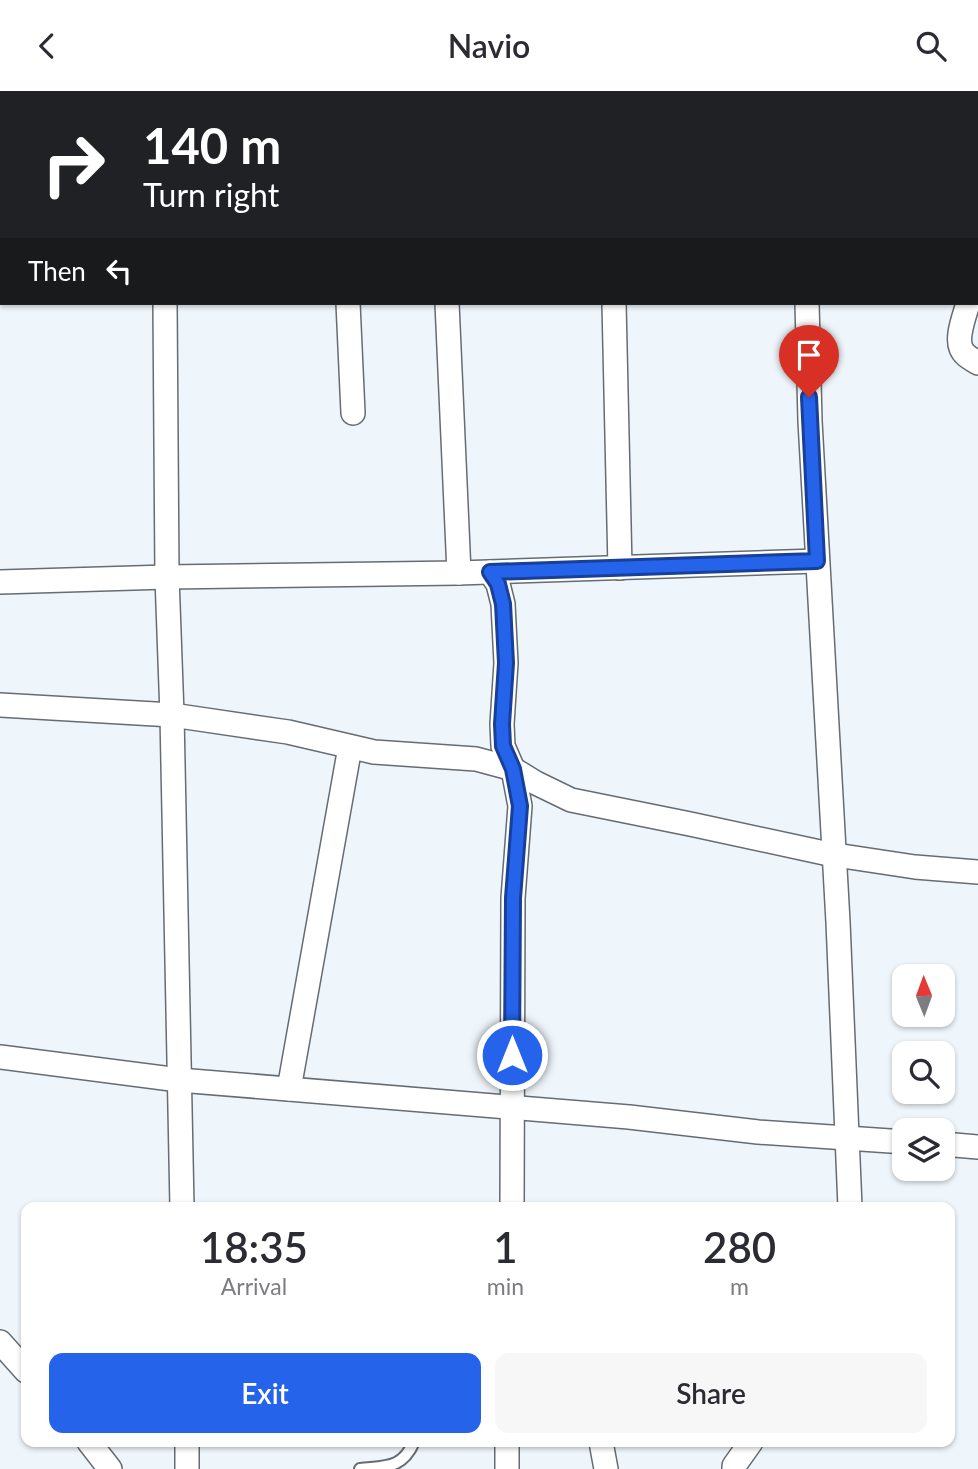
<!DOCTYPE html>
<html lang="en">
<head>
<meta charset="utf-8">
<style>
  :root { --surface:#fff; --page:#f7f7f7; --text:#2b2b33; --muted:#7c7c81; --accent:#2563eb }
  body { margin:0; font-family:Lato,sans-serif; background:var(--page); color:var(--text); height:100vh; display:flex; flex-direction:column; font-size:26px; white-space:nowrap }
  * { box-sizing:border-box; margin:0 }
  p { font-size:23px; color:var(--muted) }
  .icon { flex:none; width:38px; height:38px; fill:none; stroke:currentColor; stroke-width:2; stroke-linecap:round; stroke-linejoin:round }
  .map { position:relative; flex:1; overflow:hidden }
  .sheet { position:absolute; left:21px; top:1111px; width:934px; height:245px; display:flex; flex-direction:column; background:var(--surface); border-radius:14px; box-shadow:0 2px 5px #0004 }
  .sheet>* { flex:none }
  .banner { position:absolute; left:0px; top:0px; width:978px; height:214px; box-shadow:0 2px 5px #0004; background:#202124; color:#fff; overflow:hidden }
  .needle { width:46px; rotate:359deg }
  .controls { position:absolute; left:892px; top:873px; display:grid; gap:14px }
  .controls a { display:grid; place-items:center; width:63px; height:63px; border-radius:14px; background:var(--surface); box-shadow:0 2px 5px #0004; font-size:35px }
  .pin { position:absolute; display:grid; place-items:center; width:60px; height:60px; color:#fff; margin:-72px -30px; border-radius:50% 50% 50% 0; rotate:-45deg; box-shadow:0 0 7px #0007 }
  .pin .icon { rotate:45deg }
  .me { position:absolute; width:77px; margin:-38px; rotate:0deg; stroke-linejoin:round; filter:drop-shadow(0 0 5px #0008) }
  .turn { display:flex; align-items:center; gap:24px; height:147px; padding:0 28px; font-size:32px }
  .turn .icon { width:91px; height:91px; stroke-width:2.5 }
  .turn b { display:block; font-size:49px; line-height:60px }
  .then { display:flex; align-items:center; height:66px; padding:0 28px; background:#0003; gap:14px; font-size:26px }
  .eta { display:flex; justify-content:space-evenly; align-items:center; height:119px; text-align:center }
  .eta b { font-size:42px; font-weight:600; line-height:49px }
  .button { display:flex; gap:14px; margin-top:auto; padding:14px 28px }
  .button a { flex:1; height:80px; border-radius:14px; background:var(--accent); color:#fff; font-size:28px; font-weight:600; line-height:80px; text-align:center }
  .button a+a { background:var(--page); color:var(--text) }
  header { display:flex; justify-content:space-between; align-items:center; height:91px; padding:0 28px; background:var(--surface); font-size:32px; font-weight:600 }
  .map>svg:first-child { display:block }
</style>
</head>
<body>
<header><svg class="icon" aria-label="back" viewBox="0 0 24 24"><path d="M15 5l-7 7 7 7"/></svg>Navio<svg class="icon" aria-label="search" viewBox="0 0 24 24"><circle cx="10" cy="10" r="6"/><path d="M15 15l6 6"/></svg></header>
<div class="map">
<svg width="978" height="1378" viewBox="0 0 978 1378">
  <rect width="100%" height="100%" fill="#eff6fb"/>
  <polygon fill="#b4d2ea" points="810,0 978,0 978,69 977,74 976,2 810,2"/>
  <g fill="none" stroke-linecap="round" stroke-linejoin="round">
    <defs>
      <path id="service" d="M360,1378C386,1375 402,1378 414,1351"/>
      <polyline id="pedestrian" points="920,2 922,0"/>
      <g id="minor">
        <polyline points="163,0 163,2"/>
        <polyline points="442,0 442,2"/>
        <polyline points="793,0 793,2"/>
        <polyline points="976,158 978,158"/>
        <polyline points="0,174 2,174"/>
        <polyline points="976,181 978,175"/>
        <polyline points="165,212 167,486 172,624 182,1116"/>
        <polyline points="348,212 353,322"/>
        <polyline points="447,212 459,482"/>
        <polyline points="614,212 620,477"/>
        <polyline points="807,212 810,330 838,831 850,1116"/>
        <path d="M968,212C965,224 956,245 961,257C964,265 972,268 978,272"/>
        <polyline points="490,481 498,493 503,513 506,572 502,633 503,655 513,678 520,715 513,807 512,1116"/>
        <polyline points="0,491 167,486 459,482 817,470"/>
        <polyline points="0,614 172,624 288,641 374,661 476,668 513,678 536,692 571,709 690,733 829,763 915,776 978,781"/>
        <polyline points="0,966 179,989 629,1026 758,1041 905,1051"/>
        <polyline points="289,998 350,656"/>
        <polyline points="943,1053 978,1056"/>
        <polyline points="0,1251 26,1280"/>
        <polyline points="89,1351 110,1378"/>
        <polyline points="187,1351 187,1378"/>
        <polyline points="601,1351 606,1378"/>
        <polyline points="507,1378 507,1351"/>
        <polyline points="734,1378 734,1375 751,1351"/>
      </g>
    </defs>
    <use href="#service" stroke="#666c71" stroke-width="14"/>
    <use href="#pedestrian" stroke="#666c71" stroke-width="19"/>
    <use href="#minor" stroke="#666c71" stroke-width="26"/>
    <use href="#service" stroke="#fff" stroke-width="10"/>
    <use href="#pedestrian" stroke="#fff" stroke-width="16"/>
    <use href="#minor" stroke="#fff" stroke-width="23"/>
  </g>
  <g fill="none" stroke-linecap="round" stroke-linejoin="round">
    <defs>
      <polyline id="route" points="512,964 513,807 520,715 513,678 503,655 502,633 506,572 503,513 498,493 490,481 817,470 809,306"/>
    </defs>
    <use href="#route" stroke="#184099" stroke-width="18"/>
    <use href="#route" stroke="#2563eb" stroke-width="12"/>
  </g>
</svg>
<div class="controls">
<a><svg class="needle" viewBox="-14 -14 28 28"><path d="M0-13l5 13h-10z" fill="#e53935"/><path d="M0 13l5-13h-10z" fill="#7c7c81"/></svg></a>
<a><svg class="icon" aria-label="search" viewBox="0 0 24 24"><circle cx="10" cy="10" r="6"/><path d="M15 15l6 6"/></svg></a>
<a><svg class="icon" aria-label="layers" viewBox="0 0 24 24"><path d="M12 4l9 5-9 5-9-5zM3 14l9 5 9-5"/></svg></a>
</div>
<div class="pin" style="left:809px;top:306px;background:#d93025"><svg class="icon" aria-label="arrive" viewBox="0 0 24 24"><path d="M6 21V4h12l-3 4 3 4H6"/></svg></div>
<svg class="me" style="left:512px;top:964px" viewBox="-20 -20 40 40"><circle r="17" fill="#2563eb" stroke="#fff" stroke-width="3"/><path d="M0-11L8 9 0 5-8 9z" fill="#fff"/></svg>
<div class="banner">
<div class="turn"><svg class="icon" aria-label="right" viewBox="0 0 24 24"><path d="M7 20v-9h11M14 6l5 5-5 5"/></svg><div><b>140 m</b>Turn right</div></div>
<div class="then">Then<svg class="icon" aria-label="left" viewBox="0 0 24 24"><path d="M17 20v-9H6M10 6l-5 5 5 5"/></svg></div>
</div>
<section class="sheet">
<div class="eta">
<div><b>18:35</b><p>Arrival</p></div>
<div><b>1</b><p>min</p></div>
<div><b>280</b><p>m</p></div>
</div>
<div class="button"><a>Exit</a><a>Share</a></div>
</section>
</div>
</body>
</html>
